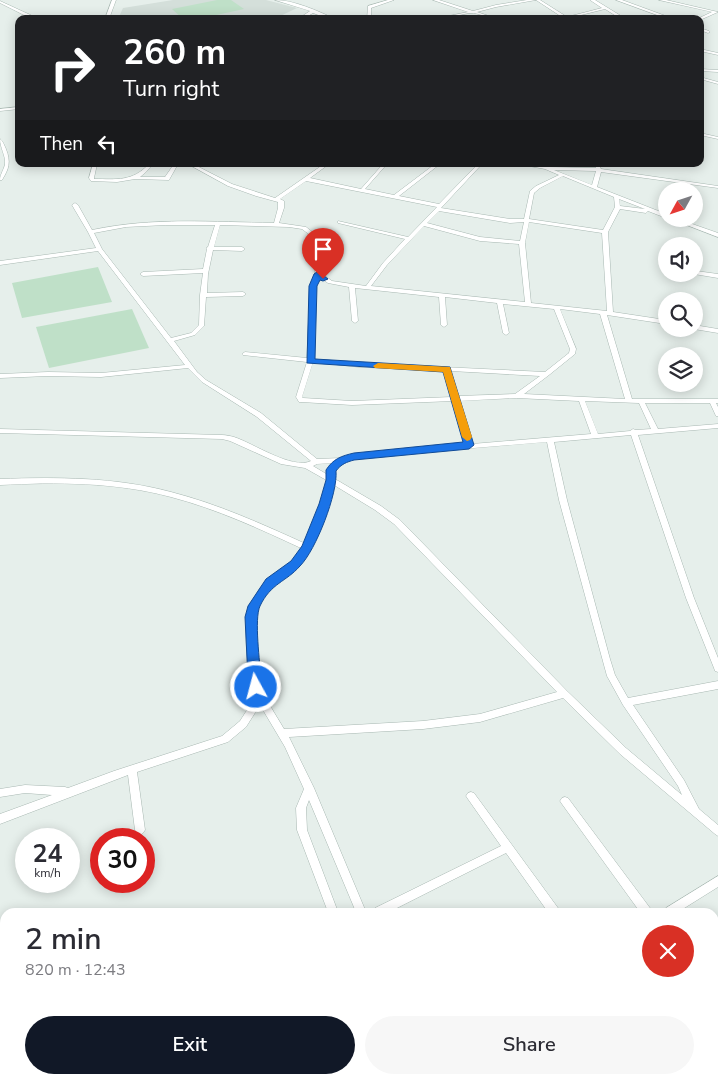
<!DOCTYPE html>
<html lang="en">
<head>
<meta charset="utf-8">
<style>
  :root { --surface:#fff; --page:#f7f7f7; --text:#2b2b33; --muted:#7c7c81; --accent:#111827 }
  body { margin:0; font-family:"Nunito Sans",sans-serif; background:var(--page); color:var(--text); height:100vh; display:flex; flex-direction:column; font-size:19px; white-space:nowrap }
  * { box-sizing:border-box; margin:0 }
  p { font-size:16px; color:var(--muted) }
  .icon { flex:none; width:28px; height:28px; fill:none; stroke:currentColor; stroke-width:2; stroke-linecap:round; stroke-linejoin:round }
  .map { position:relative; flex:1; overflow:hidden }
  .side { position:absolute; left:0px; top:908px; width:719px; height:176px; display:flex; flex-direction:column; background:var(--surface); border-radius:15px 15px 0 0; box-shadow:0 2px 12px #0003 }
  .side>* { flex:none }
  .top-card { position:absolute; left:15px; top:15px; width:689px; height:152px; border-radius:10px; box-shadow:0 2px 12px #0003; background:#202124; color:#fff; overflow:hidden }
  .needle { width:32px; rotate:230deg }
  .fabs { position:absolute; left:658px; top:182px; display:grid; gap:10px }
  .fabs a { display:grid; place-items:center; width:45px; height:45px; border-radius:50%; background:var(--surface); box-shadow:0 2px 12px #0003; font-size:25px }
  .speed { position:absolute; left:15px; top:828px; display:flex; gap:10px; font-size:25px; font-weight:700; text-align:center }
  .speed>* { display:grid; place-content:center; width:65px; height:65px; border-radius:50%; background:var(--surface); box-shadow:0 2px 12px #0003; line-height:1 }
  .speed small { font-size:12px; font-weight:400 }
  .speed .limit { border:8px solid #d22; background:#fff; color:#111 }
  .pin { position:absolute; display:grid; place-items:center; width:42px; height:42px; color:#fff; margin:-51px -21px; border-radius:50% 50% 50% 0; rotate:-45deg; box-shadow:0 0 5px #0007 }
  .pin .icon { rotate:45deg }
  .me { position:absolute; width:55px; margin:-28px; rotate:353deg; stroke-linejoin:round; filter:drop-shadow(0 0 4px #0008) }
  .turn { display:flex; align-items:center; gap:18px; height:105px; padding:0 25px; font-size:22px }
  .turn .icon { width:65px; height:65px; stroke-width:2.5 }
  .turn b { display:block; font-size:35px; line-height:42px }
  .then { display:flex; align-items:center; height:48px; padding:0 25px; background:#0003; gap:10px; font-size:19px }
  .round { display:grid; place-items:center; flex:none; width:52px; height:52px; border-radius:26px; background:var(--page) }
  .summary { display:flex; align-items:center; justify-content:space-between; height:85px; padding:0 25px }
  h1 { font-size:30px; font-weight:600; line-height:38px }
  .action { display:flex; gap:10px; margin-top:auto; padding:10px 25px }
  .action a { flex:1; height:58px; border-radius:30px; background:var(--accent); color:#fff; font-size:20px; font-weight:600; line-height:58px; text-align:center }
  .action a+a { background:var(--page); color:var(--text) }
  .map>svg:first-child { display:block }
</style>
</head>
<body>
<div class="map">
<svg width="718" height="1083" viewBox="0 0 718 1083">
  <rect width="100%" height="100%" fill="#e6efeb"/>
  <polygon fill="#d4dfda" points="173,0 266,0 297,8 274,19 118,19 123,8"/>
  <g fill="#bfe0c8">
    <polygon points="217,0 231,0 244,9 198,19 183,19 172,9"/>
    <polygon points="98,267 112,302 22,318 12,283"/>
    <polygon points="132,309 149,348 49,368 36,327"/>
  </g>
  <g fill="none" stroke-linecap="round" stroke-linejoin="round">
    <defs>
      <g id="minor">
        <polygon points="112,0 116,0 109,19 105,19"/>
        <path d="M275,0C294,0 318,11 335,19H329L313,13L303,19H298L310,11Z"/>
        <polygon points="388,0 394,0 371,8 371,19 367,19 368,6"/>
        <path d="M433,0H439L473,11L496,5L527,0H540L567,17L602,8L590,0H595L626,19H621L605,9L565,19L536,0L496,7L477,12L498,19C488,19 479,12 470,13C457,15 448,19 434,19L468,12Z"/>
        <polygon points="616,0 622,0 674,19 668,19"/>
        <polygon points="659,0 666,0 718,12 700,20 700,19 697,19 712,12"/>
        <polygon points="0,1 37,18 38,19 32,19 0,3"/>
        <polygon points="700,28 709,31 710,32 708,33 700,30"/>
        <polygon points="700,49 718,53 718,55 700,51"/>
        <polygon points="700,69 718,70 718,72 700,71"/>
        <polygon points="700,77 718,82 718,84 700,79"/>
        <polygon points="19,107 19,109 0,111 0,109"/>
        <polygon points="700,133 718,137 718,139 700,135"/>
        <path d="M0,139C3,141 4,145 6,149C11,162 9,169 2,180H0C0,174 4,170 5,164C6,156 0,148 0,139Z"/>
        <path d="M93,164H97L94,178V179C117,179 132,182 149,164H153L146,172L140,177H165L174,164H178L169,180L135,179L117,182L91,181L89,178Z"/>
        <path d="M188,164H193L232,184L275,198L324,164H329L310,178L361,189L383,164H387L365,189L394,195L435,164H440L399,196L439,204L478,164H482L441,208L510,219H524L530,191L536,186L559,175L545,169L524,165V164H532L548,167L596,168L594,164H598L601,169L718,186V188L601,172L597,187L666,214V218L648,211L646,213L620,209L608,232L613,312L666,320V324L607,315L632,399H718V403H716L718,407V416H716L710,403H645L658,429L718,424V428L638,435L694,598L718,658V672L715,671L714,668L686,598L631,435L554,442L567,500L610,659L615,675L628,698L718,681V689L633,705L684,780L699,809L718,825V836L715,834L620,754L563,698L480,722L423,729L289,737L314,788L366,912H356L309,800L306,808L307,830L338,912H328L297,830L296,808L304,789L285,747L260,705L246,727L228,742L137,772L145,830L143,833L140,835L137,833L135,830L128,775L0,824V814L52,795L25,793L0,797V789L25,785L65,787L68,788L114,771L222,736L240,721L256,696C247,676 243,629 249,608C252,601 256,594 260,588C273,573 291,567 303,549C260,529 217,509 171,497C115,482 57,482 0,485V479C57,477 115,477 171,492C218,504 262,524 306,544L316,520L328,481L305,468L281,464L230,441L222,439L0,433V429L222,435C226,435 230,436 234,437C253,443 292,470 311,461L257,417L202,382L188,368L101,377L48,376L0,378V374L48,372L101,373L185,365L98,251L0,265V261L96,248L88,232L72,205L75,203L78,205L92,230C152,217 214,222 274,223L278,208V202L256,196L228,186ZM554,170L596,171L592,185ZM563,176L614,197L615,207L603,230L529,219L534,193L540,188ZM306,181L437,207L408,237L338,221V223L405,239L383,263L366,286L332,281L321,273L315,234L306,227L279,223L284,208V201L280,199ZM619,199L645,209L620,206ZM439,211L510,223L524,222L520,241L480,237L427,223ZM529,222L602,233L607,311L531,303L525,243ZM166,225H215L208,247L206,248L207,249L203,269L143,272L140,274L143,276L203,273L200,295L199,325L191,333L171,338L102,249L94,233L126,227ZM220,225L289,227L302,229L310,235L315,274L310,286L307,358L245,352L242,354L243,355L307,362L296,397L299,402H301L352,405L453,401L465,444L366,453L341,458L317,459L261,413L206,380L197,372L174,341L195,335L204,326L206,297L243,296L246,294L243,292L207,293L208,274L213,250L242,251L245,249L242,247H214ZM424,226L480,241L519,244L525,302L371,286L387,265ZM319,277L328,283L349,287L352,321L355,323L358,321L355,288L439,297L441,325L444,327L447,325L445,297L497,303L503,333L506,335L509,333L503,304L554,309L570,349L569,353L545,372L359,363L313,359L316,286ZM560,309L600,314L625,399L524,394L549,375L575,354L576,349ZM313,362L359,367L444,371L452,397L352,401L303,398L302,397ZM451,371L540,376L515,394L458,396ZM517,398L579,401L591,434L472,444L459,401ZM585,401L639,403L651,429L636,430L633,429L630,431L598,434ZM547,442L559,500L607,676L623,705L678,786L682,795L626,748L567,691L400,520L381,506L335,479V471L343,462L366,457ZM334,463L328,470V475L313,466L317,464ZM334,485L375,510L394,524L557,692L480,714L423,721L284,729C276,715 266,701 261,686C255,669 252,623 258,607C260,601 264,595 268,590C282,575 301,568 311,549C322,529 328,506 334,485Z"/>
        <polygon points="671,219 678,219 718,233 718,237"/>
        <polygon points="696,271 718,274 718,278 694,274 694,272"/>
        <polygon points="694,325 718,329 718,333 694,329"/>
        <polygon points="471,792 474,793 558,908 559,912 548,912 506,853 389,912 374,912 375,908 501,846 468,799 466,796 468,793"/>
        <polygon points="565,797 568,798 650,908 651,912 640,912 562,804 560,801 562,798"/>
        <polygon points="718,876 718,887 678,912 665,912 666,908"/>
        <polygon points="714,1004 718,1005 718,1020 714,1018"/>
        <polygon points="5,1045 5,1057 0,1058 0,1046"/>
        <rect x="164" y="1079" width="12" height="4"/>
        <polygon points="396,1079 408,1079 409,1083 397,1083"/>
        <polygon points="648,1079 660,1079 662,1083 650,1083"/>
      </g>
    </defs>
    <use href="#minor" stroke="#a8b8b2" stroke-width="1"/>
    <use href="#minor" fill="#fff" fill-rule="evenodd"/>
  </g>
  <path fill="#1a73e8" stroke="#114b97" d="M318,271L328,279L323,281L320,280L317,286L315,359L450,367L474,445L469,449L354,460C347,462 341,464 336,471C338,493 316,550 300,566C286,582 271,583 260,606C254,619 260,663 261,679L263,687L261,691L256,692L252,691L248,679L245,617L248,606L266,579L291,561L302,546L319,504L326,480V470C333,459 341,456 354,453L463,442L443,372L307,363L309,286L314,274Z"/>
  <polygon fill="#f59e0b" points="378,363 450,367 472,437 470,440 467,441 462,437 443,372 375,368 373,366"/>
</svg>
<div class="fabs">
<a><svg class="needle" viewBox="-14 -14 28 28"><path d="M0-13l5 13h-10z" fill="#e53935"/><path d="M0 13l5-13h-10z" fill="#7c7c81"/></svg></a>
<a><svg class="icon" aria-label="sound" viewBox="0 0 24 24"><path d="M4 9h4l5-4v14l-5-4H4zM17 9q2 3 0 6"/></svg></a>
<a><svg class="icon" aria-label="search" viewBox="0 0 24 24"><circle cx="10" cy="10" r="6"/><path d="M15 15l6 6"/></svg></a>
<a><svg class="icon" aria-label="layers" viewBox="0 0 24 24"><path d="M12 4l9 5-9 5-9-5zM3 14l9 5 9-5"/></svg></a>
</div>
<div class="speed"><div>24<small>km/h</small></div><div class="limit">30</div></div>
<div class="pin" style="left:323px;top:279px;background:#d93025"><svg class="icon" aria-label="arrive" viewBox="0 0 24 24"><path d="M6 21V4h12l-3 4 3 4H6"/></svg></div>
<svg class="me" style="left:256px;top:687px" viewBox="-20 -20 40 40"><circle r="17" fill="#1a73e8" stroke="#fff" stroke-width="3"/><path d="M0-11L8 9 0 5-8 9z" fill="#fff"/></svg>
<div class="top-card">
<div class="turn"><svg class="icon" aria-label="right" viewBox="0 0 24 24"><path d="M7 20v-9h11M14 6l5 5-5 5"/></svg><div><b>260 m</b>Turn right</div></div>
<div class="then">Then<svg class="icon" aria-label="left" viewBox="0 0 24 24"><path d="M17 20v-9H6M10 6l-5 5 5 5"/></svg></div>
</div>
<section class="side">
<div class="summary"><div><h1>2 min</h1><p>820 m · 12:43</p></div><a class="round" style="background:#d93025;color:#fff"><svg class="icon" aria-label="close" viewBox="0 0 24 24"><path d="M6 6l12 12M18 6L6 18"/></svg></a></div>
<div class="action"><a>Exit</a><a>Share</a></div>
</section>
</div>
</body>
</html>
